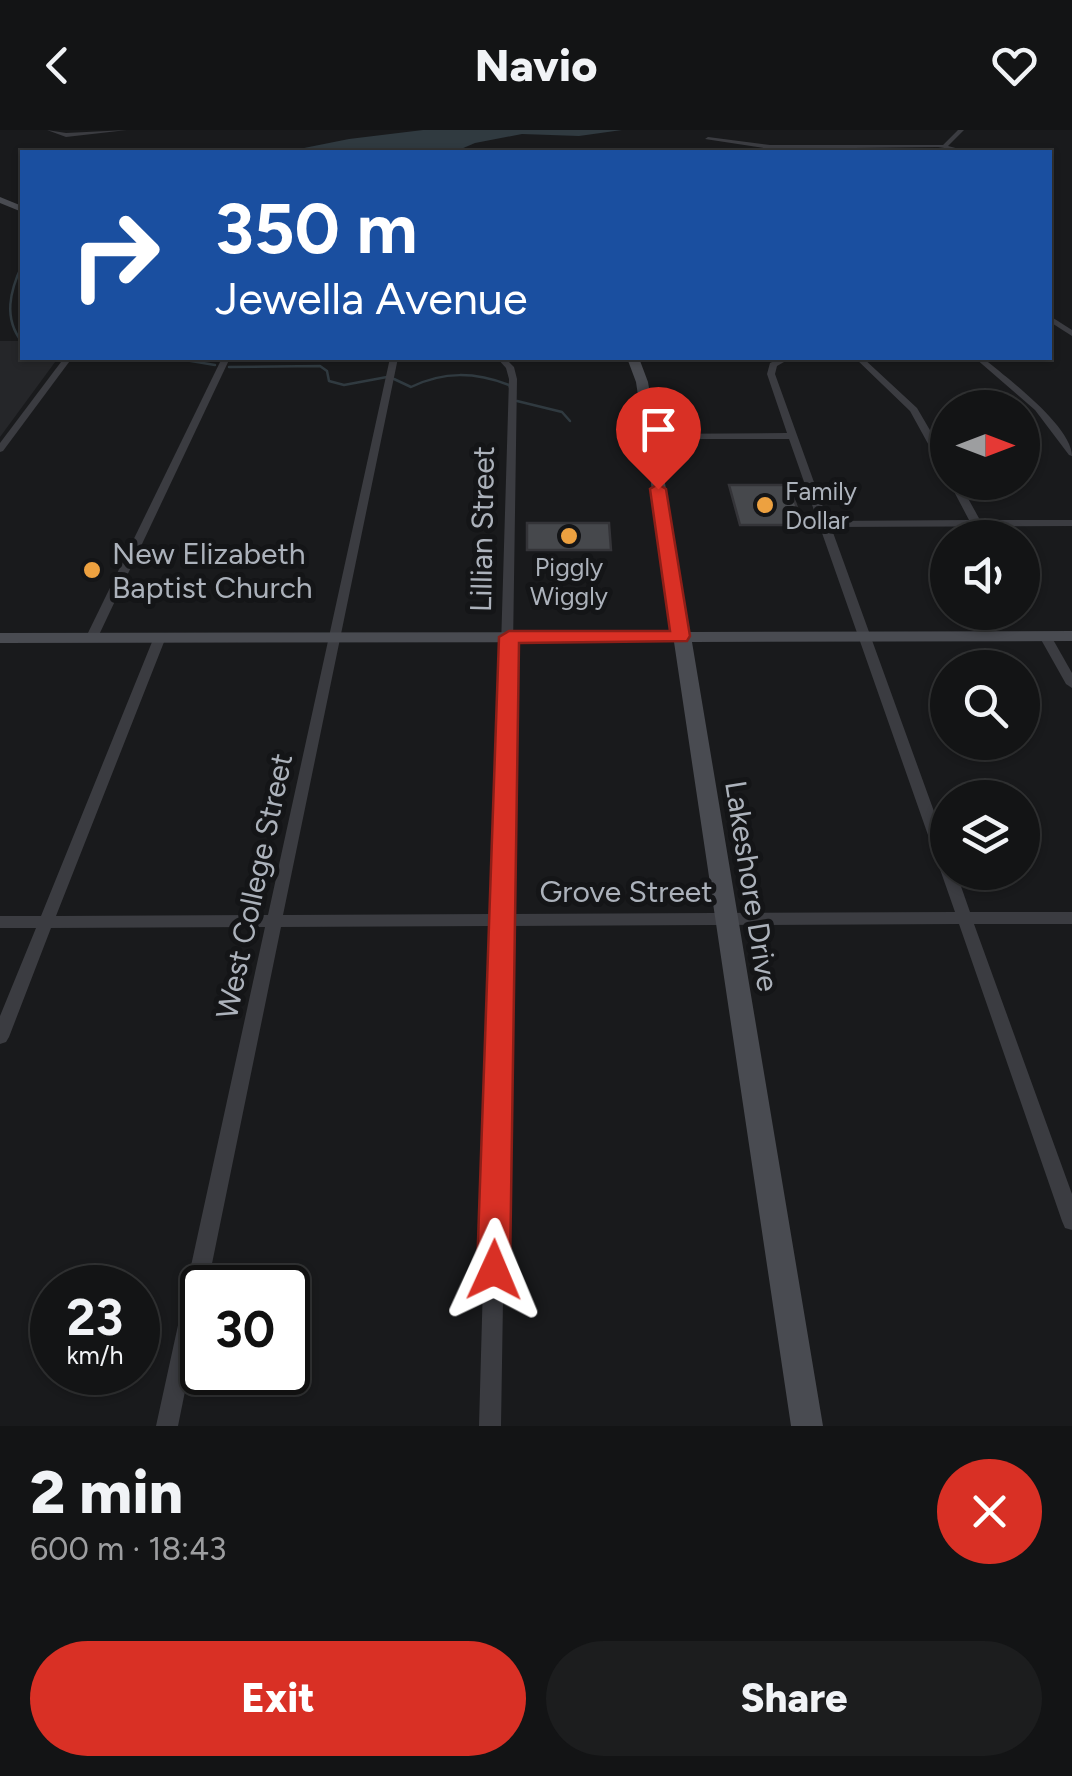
<!DOCTYPE html>
<html lang="en">
<head>
<meta charset="utf-8">
<style>
  :root { --surface:#131415; --page:#1c1d1e; --text:#f1f3f6; --muted:#9d9ea0; --line:#323334; --accent:#d93025 }
  body { margin:0; font-family:Figtree,sans-serif; background:var(--page); color:var(--text); height:100vh; display:flex; flex-direction:column; font-size:38px; white-space:nowrap }
  * { box-sizing:border-box; margin:0 }
  p { font-size:32px; color:var(--muted) }
  .icon { flex:none; width:55px; height:55px; fill:none; stroke:currentColor; stroke-width:2; stroke-linecap:round; stroke-linejoin:round }
  .map { position:relative; height:1296px; overflow:hidden }
  .side { display:flex; flex-direction:column; background:var(--surface); flex:1 }
  .side>* { flex:none }
  .guide { position:absolute; left:20px; top:20px; width:1032px; height:210px; border-radius:0px; box-shadow:0 2px 8px #0004,0 0 0 2px var(--line); background:#1a4fa0; color:#fff; overflow:hidden }
  .needle { width:65px; rotate:90deg }
  .tools { position:absolute; left:930px; top:260px; display:grid; gap:20px }
  .tools a { display:grid; place-items:center; width:110px; height:110px; border-radius:50%; background:var(--surface); box-shadow:0 2px 8px #0004,0 0 0 2px var(--line); font-size:50px }
  .speed { position:absolute; left:30px; top:1135px; display:flex; gap:20px; font-size:50px; font-weight:700; text-align:center }
  .speed>* { display:grid; place-content:center; width:130px; height:130px; border-radius:50%; background:var(--surface); box-shadow:0 2px 8px #0004,0 0 0 2px var(--line); line-height:1 }
  .speed small { font-size:25px; font-weight:400 }
  .speed .limit { border:5px solid #111; border-radius:15px; background:#fff; color:#111 }
  .pin { position:absolute; display:grid; place-items:center; width:85px; height:85px; color:#fff; margin:-102px -42px; border-radius:50% 50% 50% 0; rotate:-45deg; box-shadow:0 0 10px #0007 }
  .pin .icon { rotate:45deg }
  .me { position:absolute; width:110px; margin:-55px; rotate:1deg; stroke-linejoin:round; filter:drop-shadow(0 0 8px #0008) }
  .turn { display:flex; align-items:center; gap:35px; height:210px; padding:0 30px; font-size:45px }
  .turn .icon { width:130px; height:130px; stroke-width:2.5 }
  .turn b { display:block; font-size:70px; line-height:85px }
  .round { display:grid; place-items:center; flex:none; width:105px; height:105px; border-radius:52px; background:var(--page) }
  .head { display:flex; align-items:center; justify-content:space-between; height:170px; padding:0 30px }
  h1 { font-size:60px; font-weight:800; line-height:75px }
  .primary-button { display:flex; gap:20px; margin-top:auto; padding:20px 30px }
  .primary-button a { flex:1; height:115px; border-radius:60px; background:var(--accent); color:#fff; font-size:40px; font-weight:800; line-height:115px; text-align:center }
  .primary-button a+a { background:var(--page); color:var(--text) }
  header { display:flex; justify-content:space-between; align-items:center; height:130px; padding:0 30px; background:var(--surface); font-size:45px; font-weight:800 }
  .map>svg:first-child { display:block }
</style>
</head>
<body>
<header><svg class="icon" aria-label="back" viewBox="0 0 24 24"><path d="M15 5l-7 7 7 7"/></svg>Navio<svg class="icon" aria-label="heart" viewBox="0 0 24 24"><path d="M12 20l-8-8c-3-5 5-10 8-4 3-6 11-1 8 4z"/></svg></header>
<div class="map">
<svg width="1072" height="1296" viewBox="0 0 1072 1296">
  <rect width="100%" height="100%" fill="#191a1c"/>
  <polygon fill="#252629" points="0,211 22,211 22,228 58,228 0,307"/>
  <polygon fill="#303a40" points="423,0 622,0 579,6 522,4 475,13 454,22 423,19 284,22 349,9"/>
  <g fill="none" stroke-linecap="round" stroke-linejoin="round">
    <g stroke="#303a40" stroke-width="2.5">
      <path d="M22,135C10,161 3,188 22,212"/>
      <polyline points="173,228 215,235"/>
      <polyline points="229,237 320,236 327,241 329,251 344,255 387,247"/>
      <path d="M394,249L411,257C444,241 475,242 509,255L511,260"/>
      <polyline points="517,271 562,282 570,291"/>
    </g>
  </g>
  <g fill="#46484c" stroke="#343438" stroke-width="2.5">
    <polygon points="729,355 789,355 803,395 740,395"/>
    <polygon points="527,393 609,393 611,420 527,420"/>
  </g>
  <g fill="none" stroke-linecap="round" stroke-linejoin="round">
    <g fill="#3b3c41" fill-rule="evenodd">
      <polygon points="47,0 66,3 127,0 66,7"/>
      <polygon points="958,0 964,0 948,16 971,22 938,17 770,19 705,9 708,7 770,15 943,15"/>
      <polygon points="1050,186 1072,200 1072,206 1050,192"/>
      <polygon points="64,228 72,228 3,321 0,322 0,313"/>
      <polygon points="222,228 230,228 98,507 96,510 88,510 86,507"/>
      <polygon points="390,228 398,228 283,785 493,784 509,249 506,238 497,228 505,228 514,237 517,249 509,784 955,782 789,309 650,309 647,308 647,304 787,303 767,244 770,233 781,228 791,228 777,236 775,244 828,391 969,390 949,352 959,352 980,390 1072,390 1072,396 831,397 948,720 948,742 956,742 970,782 1072,782 1072,794 974,794 1072,1064 1072,1100 1065,1098 1062,1091 959,794 509,796 501,1296 479,1296 493,796 281,797 207,1158 202,1158 202,1177 178,1296 156,1296 265,797 51,798 9,907 6,912 0,914 0,886 36,798 0,798 0,786 41,786 154,507 160,503 166,507 56,786 268,785"/>
      <polygon points="855,228 863,228 917,278 948,331 948,344 943,341 910,281"/>
      <path d="M975,228H983C1006,247 1072,296 1072,326L1069,325L1035,280Z"/>
      <polygon points="1045,502 1051,506 1072,543 1072,558 1066,554 1039,506"/>
    </g>
    <g fill="#494b51" fill-rule="evenodd">
      <polygon points="0,67 22,76 22,82 0,73"/>
      <polygon points="627,228 639,228 648,252 690,502 1072,501 1072,511 692,512 823,1296 791,1296 674,512 0,513 0,503 673,502 636,252"/>
    </g>
  </g>
  <polygon fill="#d93025" stroke="#8d1f18" stroke-width="2.5" points="658,354 666,359 690,506 687,511 519,513 510,1140 505,1151 494,1156 482,1151 477,1140 499,507 509,501 670,501 650,359"/>
  <g fill="#eda140" stroke="#141517" stroke-width="4">
    <circle cx="765" cy="375" r="10"/>
    <circle cx="569" cy="406" r="10"/>
    <circle cx="92" cy="440" r="10"/>
  </g>
  <g text-anchor="middle" dominant-baseline="central" stroke-width="10" stroke-linejoin="round" paint-order="stroke">
    <g font-size="25" fill="#acb2bb" stroke="#141517" text-anchor="start">
      <text x="785" y="361">Family<tspan x="785" dy="29">Dollar</tspan></text>
      <text x="569" y="437" text-anchor="middle">Piggly<tspan x="569" dy="29">Wiggly</tspan></text>
    </g>
    <g font-size="30" fill="#acb2bb" stroke="#141517">
      <text transform="translate(482 399) rotate(-89)">Lillian Street</text>
      <text transform="translate(254 756) rotate(-78)">West College Street</text>
      <text transform="translate(752 756) rotate(81)">Lakeshore Drive</text>
      <text x="626" y="761">Grove Street</text>
    </g>
    <g font-size="30" fill="#acb2bb" stroke="#141517" text-anchor="start">
      <text x="112" y="423">New Elizabeth<tspan x="112" dy="34">Baptist Church</tspan></text>
    </g>
  </g>
</svg>
<div class="tools">
<a><svg class="needle" viewBox="-14 -14 28 28"><path d="M0-13l5 13h-10z" fill="#e53935"/><path d="M0 13l5-13h-10z" fill="#9d9ea0"/></svg></a>
<a><svg class="icon" aria-label="sound" viewBox="0 0 24 24"><path d="M4 9h4l5-4v14l-5-4H4zM17 9q2 3 0 6"/></svg></a>
<a><svg class="icon" aria-label="search" viewBox="0 0 24 24"><circle cx="10" cy="10" r="6"/><path d="M15 15l6 6"/></svg></a>
<a><svg class="icon" aria-label="layers" viewBox="0 0 24 24"><path d="M12 4l9 5-9 5-9-5zM3 14l9 5 9-5"/></svg></a>
</div>
<div class="speed"><div>23<small>km/h</small></div><div class="limit">30</div></div>
<div class="pin" style="left:658px;top:359px;background:#d93025"><svg class="icon" aria-label="arrive" viewBox="0 0 24 24"><path d="M6 21V4h12l-3 4 3 4H6"/></svg></div>
<svg class="me" style="left:494px;top:1140px" viewBox="-20 -20 40 40"><path d="M0-17L14 15 0 8-14 15z" fill="#d93025" stroke="#fff" stroke-width="4"/></svg>
<div class="guide">
<div class="turn"><svg class="icon" aria-label="right" viewBox="0 0 24 24"><path d="M7 20v-9h11M14 6l5 5-5 5"/></svg><div><b>350 m</b>Jewella Avenue</div></div>
</div>
</div>
<section class="side">
<div class="head"><div><h1>2 min</h1><p>600 m · 18:43</p></div><a class="round" style="background:#d93025;color:#fff"><svg class="icon" aria-label="close" viewBox="0 0 24 24"><path d="M6 6l12 12M18 6L6 18"/></svg></a></div>
<div class="primary-button"><a>Exit</a><a>Share</a></div>
</section>
</body>
</html>
